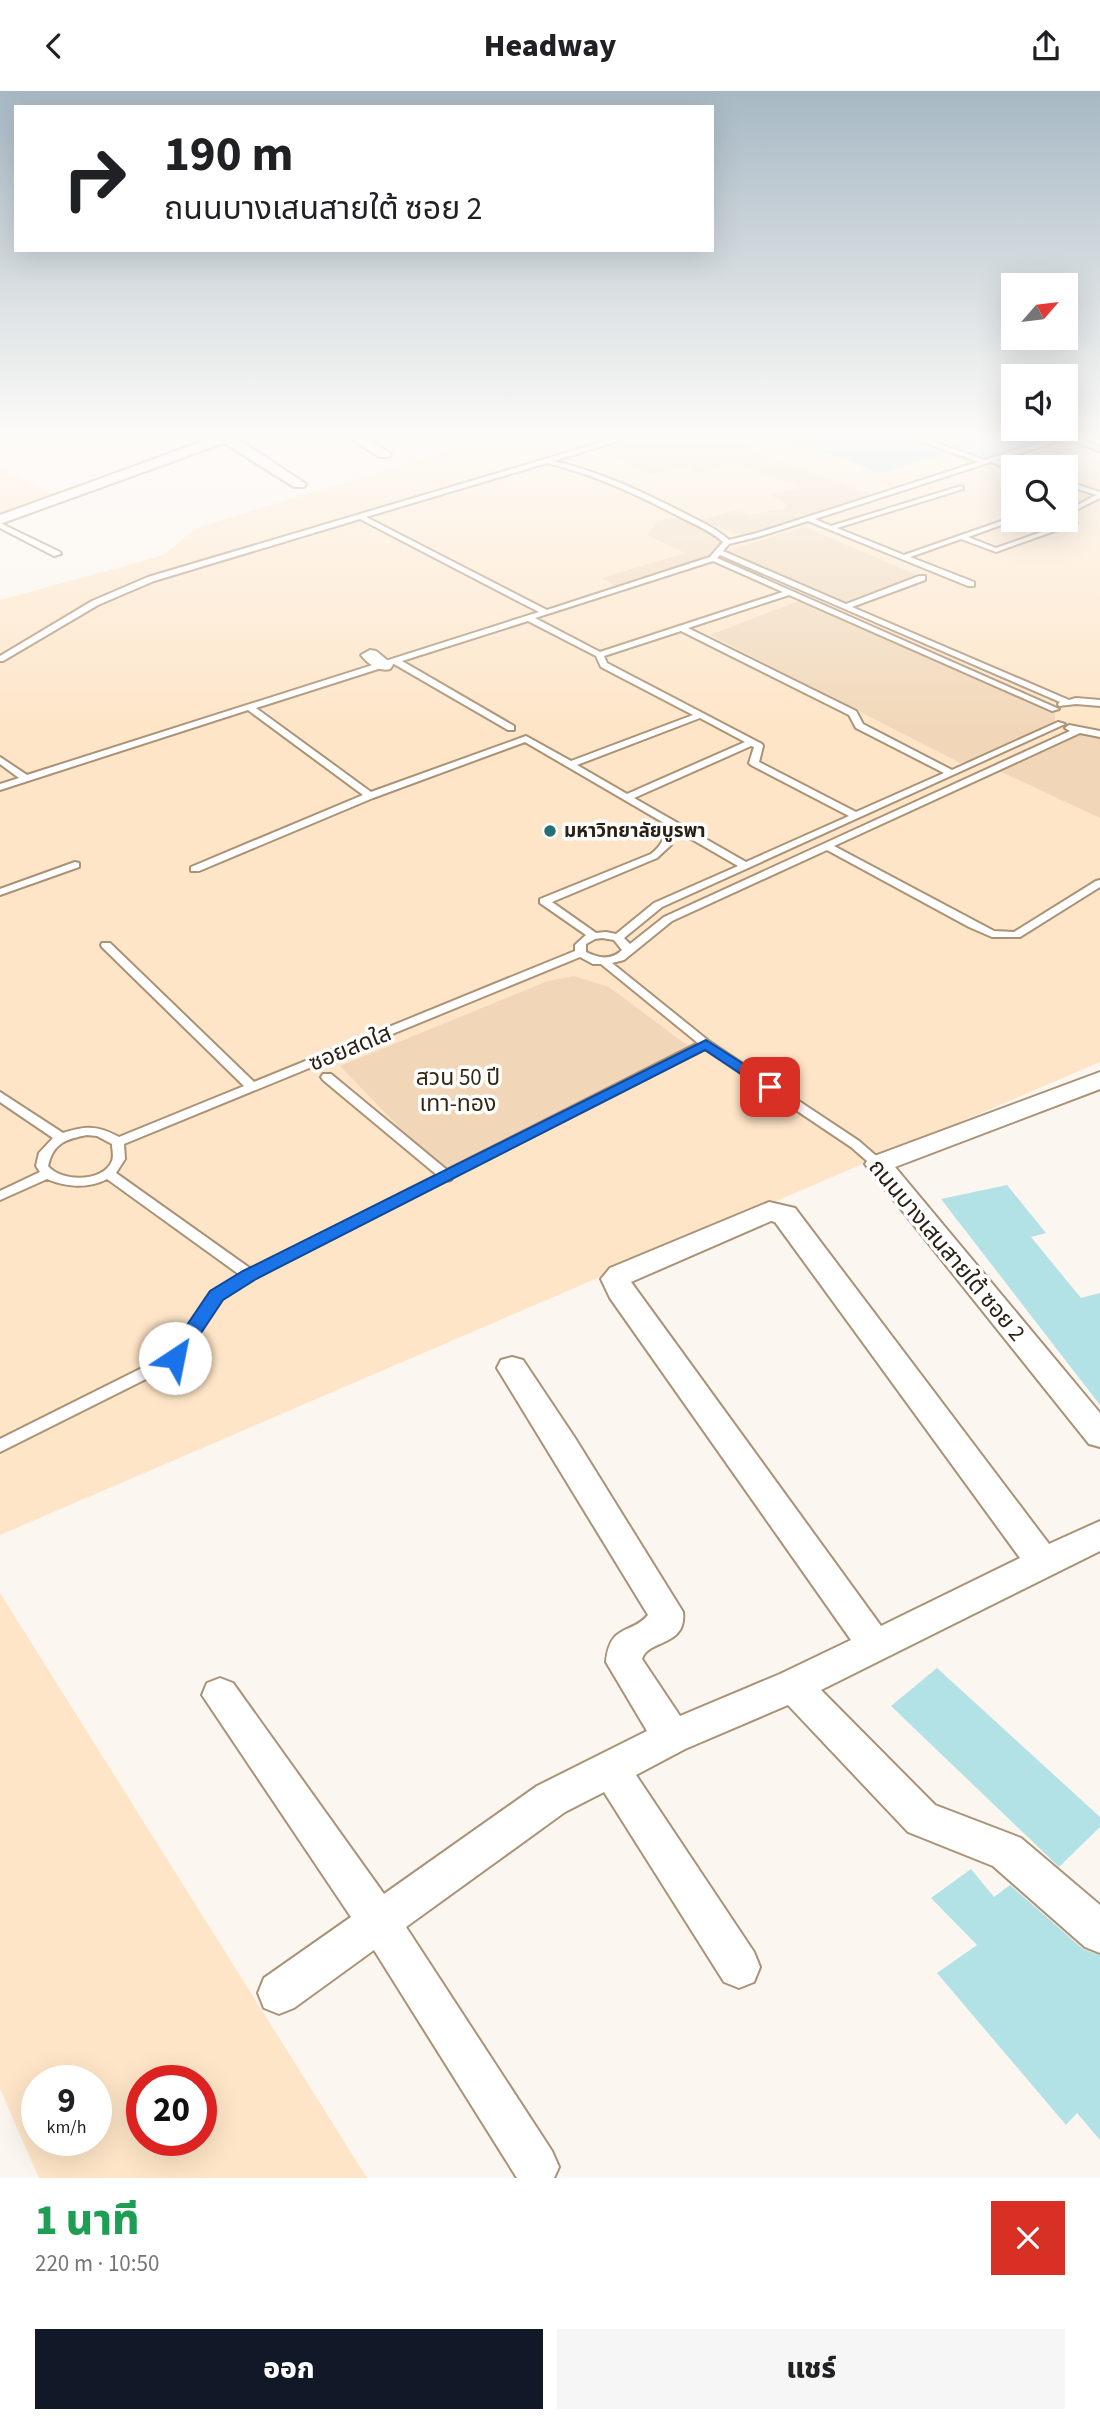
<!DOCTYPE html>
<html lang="th">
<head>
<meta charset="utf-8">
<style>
  :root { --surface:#fff; --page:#f6f6f6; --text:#202124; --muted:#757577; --accent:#111827 }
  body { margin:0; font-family:"Source Sans 3","Noto Sans Thai",sans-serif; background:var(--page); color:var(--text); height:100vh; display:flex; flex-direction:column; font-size:26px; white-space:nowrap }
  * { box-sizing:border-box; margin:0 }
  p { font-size:23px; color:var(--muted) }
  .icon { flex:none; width:38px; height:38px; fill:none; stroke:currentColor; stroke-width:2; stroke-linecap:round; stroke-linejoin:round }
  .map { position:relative; height:2087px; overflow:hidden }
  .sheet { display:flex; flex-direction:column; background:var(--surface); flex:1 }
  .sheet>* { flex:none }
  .hud { position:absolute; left:14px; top:14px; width:700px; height:147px; border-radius:0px; box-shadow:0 7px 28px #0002; background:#fff; color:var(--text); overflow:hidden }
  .needle { width:46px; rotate:62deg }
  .controls { position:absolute; left:1001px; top:182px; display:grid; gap:14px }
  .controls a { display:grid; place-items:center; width:77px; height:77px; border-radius:0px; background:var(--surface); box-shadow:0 7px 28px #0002; font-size:35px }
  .speed { position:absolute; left:21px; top:1974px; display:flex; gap:14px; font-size:35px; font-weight:700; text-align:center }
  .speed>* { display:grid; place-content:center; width:91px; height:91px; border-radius:50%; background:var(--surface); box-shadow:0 7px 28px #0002; line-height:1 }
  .speed small { font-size:18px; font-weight:400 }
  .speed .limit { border:10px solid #d22; background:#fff; color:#111 }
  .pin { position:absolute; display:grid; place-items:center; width:60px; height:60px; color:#fff; margin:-30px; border-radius:14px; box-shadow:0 4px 10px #0006 }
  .me { position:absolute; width:77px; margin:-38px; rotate:34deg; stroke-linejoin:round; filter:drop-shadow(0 0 5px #0008) }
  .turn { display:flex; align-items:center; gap:24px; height:147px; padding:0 35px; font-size:32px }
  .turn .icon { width:91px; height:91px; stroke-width:2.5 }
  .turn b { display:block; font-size:49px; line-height:60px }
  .round { display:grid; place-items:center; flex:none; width:74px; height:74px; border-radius:0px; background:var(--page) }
  .summary { display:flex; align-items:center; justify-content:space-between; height:119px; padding:0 35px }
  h1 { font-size:42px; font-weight:800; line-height:52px; color:#1e9e55 }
  .cta { display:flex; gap:14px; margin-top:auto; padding:14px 35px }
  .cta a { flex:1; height:80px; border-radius:0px; background:var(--accent); color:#fff; font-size:28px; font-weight:800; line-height:80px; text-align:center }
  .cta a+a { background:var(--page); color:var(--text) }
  header { display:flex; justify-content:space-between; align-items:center; height:91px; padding:0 35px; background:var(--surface); font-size:32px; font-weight:800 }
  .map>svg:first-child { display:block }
</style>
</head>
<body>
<header><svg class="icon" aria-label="back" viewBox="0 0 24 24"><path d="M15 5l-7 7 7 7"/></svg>Headway<svg class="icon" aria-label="share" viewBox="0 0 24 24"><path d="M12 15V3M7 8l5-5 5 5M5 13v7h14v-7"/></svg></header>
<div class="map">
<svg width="1100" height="2087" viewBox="0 0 1100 2087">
  <rect width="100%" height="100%" fill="#fbf6f0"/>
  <g fill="#fee5c7" fill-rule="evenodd">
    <path d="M469,346H1090L1054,358L1100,373V971L0,1444V509L164,464L196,437L460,356ZM1013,376H1066V429H1013Z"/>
    <polygon points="0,375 60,407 0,427"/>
    <path d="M0,1502L367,2087H39L0,1998ZM37,1990H96V2049H37ZM142,1990H201V2049H142Z"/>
  </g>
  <g fill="#f1d7b8">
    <polygon points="631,346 721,346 873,405 745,447 701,429 735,419 750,424 785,417 788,413 769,404 800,397 799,395 734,372 698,382 686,376 651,383 589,357"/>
    <path d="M671,427C691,431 716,433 725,453L715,466L620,498L602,487L685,462L648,444L658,429Z"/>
    <polygon points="805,436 919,485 847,513 726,460"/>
    <polygon points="801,509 886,543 1055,618 1055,635 997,662 960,672 710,544"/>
    <polygon points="1072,642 1100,643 1100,727 995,678"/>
    <polygon points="574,885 609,896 691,957 451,1078 447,1086 340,975 548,890"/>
  </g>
  <g fill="#b2e2e5">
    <polygon points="790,346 907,346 946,362 881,382 790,349"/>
    <polygon points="928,346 1039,346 1040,349 985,366"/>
    <polygon points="1007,1094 1046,1142 1031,1146 1081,1207 1100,1202 1100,1314 941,1108"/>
    <polygon points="937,1577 1100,1726 1100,1736 1059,1776 891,1615"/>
    <polygon points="971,1778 994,1806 1010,1794 1083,1858 1100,1864 1100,2049 1077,2022 1066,2034 937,1882 977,1854 931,1807"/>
  </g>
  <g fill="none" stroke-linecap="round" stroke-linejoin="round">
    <defs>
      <g id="service">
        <path d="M619,346H630L554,370C601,381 643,401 686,423C701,431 716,437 729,449L757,442L978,371L909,346H919L985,369L1056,346H1074L1100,356V360L1065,348L998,369L1016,375L1017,376L1013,378L991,371L815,428L831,435L961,395L963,396V398L837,437L904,464L1013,426L1015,429L968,446L996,457L1067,432L1062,429L1066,427L1077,432L996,461L961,448L910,466L974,491V495H968L808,430L761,445L729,453L723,460L846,513L919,485H925V489L852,516L1069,609L1076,607L1100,609V615L1076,613L1059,615L1058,613L1060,611L720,464L717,467L1059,618L1052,620L789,504L688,537L856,620L863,633L952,679L1058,631L1065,633L662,816L624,847L630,853L664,826L1070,640L1065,637L1069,634L1100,640V646L1080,642L834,755L994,840L1014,841L1096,790L1100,789V796L1020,846H992L969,836L827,759L672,830L624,869L612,872L710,951L859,1050L882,1070L884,1073L882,1076H874L851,1056L705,958L453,1086L451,1089L446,1090L255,1187L221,1207L180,1271L0,1361V1348L170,1263L211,1201L240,1184L107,1088C88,1098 66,1096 47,1088L0,1109V1100L40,1081L36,1075L39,1062L53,1047L0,1011V1001L63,1042C86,1035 97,1034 119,1046L244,995L102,856L101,854L102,852H110L254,991L575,860V854L586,844L540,812V808L651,763C662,754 666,747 664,732L525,651L373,707L199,780H191V776L363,704L248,619L0,699V693L19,687L0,673V666L27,684L539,521L360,428L154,490L98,514L3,570H0V565L92,510L148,486ZM547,372C595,384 638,404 682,427C696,434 711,440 723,451L710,466L547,519L366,426ZM713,470L783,501L600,561L535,527ZM528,530L596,565L601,576L693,624L571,670L526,645L371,701L256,617L394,573L508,639H514V635L402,570ZM681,540L849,624L856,637L944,682L856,721L759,671L763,655L762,653L607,572L604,565ZM700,627L745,651L627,703L577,674ZM751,655L754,656L749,672L751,674L849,725L746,771L634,707ZM674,738L738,775L654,812L616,843L606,841L596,842L552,811L657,767L671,754ZM602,847L614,849L622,859C611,870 598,867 586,861V853L595,848ZM580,866L593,873H601L698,952L447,1079L331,983H323L321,986L323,989L437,1084L251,1178L116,1082L125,1068L124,1053ZM87,1044L97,1045L112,1053C112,1058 114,1065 112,1070C103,1092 61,1091 48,1075C53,1052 66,1048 87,1044Z"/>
        <polygon points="1066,390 1100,401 1100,407 1076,419 1072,419 1072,417 1096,404 1066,394"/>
        <polygon points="0,432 60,461 61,463 54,465 0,437"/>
        <polygon points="75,771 79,772 79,776 0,804 0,798"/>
      </g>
      <g id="minor">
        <polygon points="215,346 235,346 306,393 304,396 294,396 224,352 0,433 0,424"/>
        <polygon points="349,346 365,346 391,363 389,366 379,366"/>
        <path d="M370,559L376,560L393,574L390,578C379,581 368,573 361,564Z"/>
        <polygon points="1100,981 1100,998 895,1076 1100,1322 1100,1356 1089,1353 865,1073 869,1067"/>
        <path d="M769,1111L795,1117L1049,1453L1100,1430V1460L821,1599L935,1714L1021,1747L1100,1814V1862L1085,1856L993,1775L908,1741L788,1614L685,1658L636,1684L754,1861L760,1876L754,1891L739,1897L724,1891L604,1701L565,1721L406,1836L552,2060L559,2076L554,2087H517L374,1859L294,1917L279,1923L264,1917L258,1902L264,1887L351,1826L202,1604L207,1592L220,1587L233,1592L384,1803L537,1695L647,1640L606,1571C610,1532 631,1544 648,1524L497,1277L501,1269L512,1266L523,1269L575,1347L683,1521C687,1556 648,1548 642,1568L680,1625L780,1583L851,1549L610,1207L601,1188L610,1177ZM771,1130L775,1131L1020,1467L881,1535L631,1191Z"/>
      </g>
    </defs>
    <use href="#service" stroke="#aa9276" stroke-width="4"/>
    <use href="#minor" stroke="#aa9276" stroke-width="4"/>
    <use href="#service" fill="#fff" fill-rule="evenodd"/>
    <use href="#minor" fill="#fff" fill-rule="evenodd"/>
  </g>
  <linearGradient id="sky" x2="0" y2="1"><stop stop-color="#a7b8c4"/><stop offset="0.54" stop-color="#fdfbf8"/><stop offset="1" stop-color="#fdfbf8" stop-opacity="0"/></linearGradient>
  <rect width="1100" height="639" fill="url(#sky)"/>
  <polygon fill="#1a73e8" stroke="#114b97" stroke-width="2" points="706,949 775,993 778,996 775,999 765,999 705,959 256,1188 223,1209 181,1272 168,1272 166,1267 168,1262 210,1200 243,1180"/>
  <circle fill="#257074" stroke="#fff" stroke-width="2.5" cx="550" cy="740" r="7"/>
  <g text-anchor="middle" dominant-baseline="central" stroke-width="7" stroke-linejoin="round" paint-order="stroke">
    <g font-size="19" font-weight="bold" fill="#2a2015" stroke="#fff" text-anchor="start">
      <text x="564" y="740">มหาวิทยาลัยบูรพา</text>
    </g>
    <g font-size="23" fill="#2a2015" stroke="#fff">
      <text transform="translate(350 957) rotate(-22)">ซอยสดใส</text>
      <text transform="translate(947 1159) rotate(50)">ถนนบางเสนสายใต้ ซอย 2</text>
    </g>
    <g font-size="23" fill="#372710" stroke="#fff">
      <text x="458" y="986">สวน 50 ปี<tspan x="458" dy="26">เทา-ทอง</tspan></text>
    </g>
  </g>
</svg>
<div class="controls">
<a><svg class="needle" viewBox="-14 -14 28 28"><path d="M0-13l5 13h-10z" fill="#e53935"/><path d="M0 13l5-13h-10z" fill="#757577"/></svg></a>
<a><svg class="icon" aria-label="sound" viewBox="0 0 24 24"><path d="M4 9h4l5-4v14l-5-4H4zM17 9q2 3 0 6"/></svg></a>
<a><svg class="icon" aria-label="search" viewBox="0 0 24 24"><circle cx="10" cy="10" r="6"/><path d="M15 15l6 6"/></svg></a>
</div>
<div class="speed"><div>9<small>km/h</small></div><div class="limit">20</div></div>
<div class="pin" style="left:770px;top:996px;background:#d93025"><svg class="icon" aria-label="arrive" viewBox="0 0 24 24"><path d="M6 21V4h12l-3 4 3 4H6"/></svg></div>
<svg class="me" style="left:175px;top:1267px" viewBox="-20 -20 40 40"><circle r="19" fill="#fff"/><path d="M0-13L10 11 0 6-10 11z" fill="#1a73e8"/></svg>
<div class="hud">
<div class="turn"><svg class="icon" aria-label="right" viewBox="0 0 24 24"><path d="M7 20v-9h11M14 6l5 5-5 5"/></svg><div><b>190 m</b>ถนนบางเสนสายใต้ ซอย 2</div></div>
</div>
</div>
<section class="sheet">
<div class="summary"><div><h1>1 นาที</h1><p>220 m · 10:50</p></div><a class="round" style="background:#d93025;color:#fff"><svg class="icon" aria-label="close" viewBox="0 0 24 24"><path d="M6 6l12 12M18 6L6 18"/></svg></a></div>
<div class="cta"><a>ออก</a><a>แชร์</a></div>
</section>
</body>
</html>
